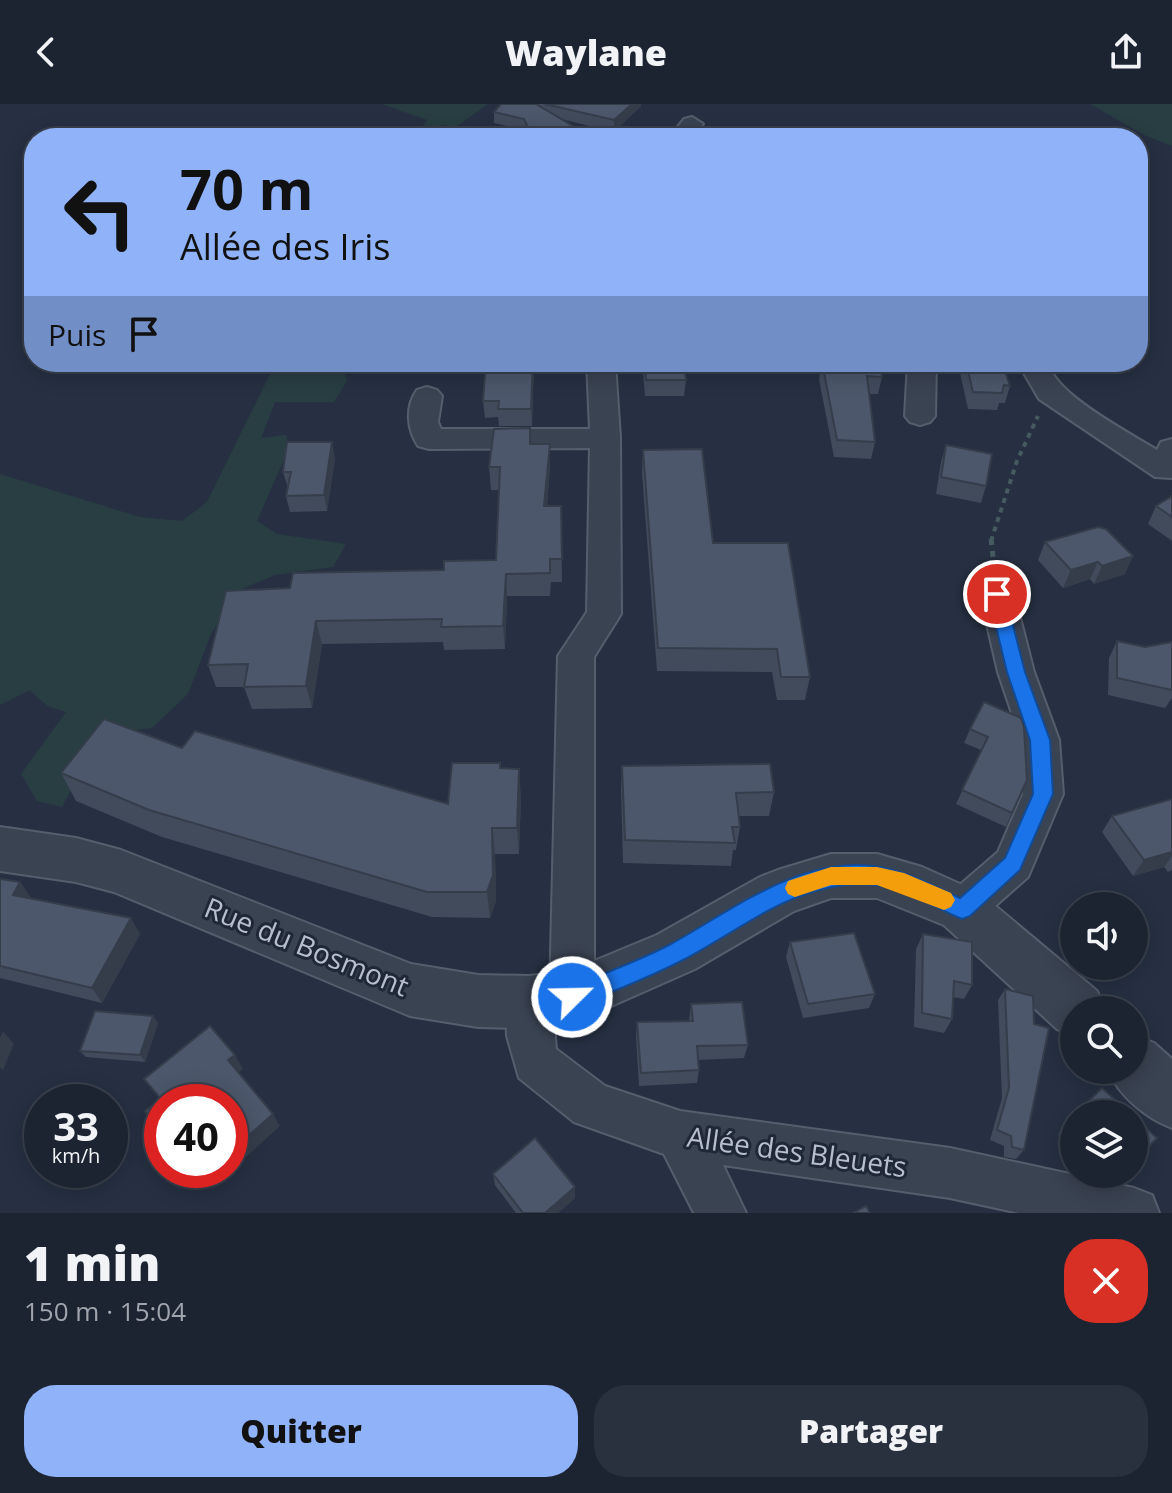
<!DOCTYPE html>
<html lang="fr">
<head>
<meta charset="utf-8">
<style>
  :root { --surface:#1c2432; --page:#29303e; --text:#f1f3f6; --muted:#a0a4ac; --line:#3a414d; --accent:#8fb2f9 }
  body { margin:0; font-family:"Open Sans",sans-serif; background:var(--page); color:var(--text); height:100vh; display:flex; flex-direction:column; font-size:30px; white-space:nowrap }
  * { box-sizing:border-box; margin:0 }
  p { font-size:26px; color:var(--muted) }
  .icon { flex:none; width:44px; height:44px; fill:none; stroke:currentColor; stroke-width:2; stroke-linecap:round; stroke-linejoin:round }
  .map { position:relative; height:1109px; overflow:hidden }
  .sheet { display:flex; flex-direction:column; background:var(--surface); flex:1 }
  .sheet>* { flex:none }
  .hud { position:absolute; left:24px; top:24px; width:1124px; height:244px; border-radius:32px; box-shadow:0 4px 20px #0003,0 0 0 2px var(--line); background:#8fb2f9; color:#111; overflow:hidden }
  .buttons { position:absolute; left:1060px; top:788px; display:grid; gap:16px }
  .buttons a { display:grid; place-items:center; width:88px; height:88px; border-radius:50%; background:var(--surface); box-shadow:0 4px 20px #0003,0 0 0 2px var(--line); font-size:40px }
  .speed { position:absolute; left:24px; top:980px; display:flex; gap:16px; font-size:40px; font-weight:700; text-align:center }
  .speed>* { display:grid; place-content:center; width:104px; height:104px; border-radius:50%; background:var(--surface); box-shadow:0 4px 20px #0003,0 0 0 2px var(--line); line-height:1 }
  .speed small { font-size:20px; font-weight:400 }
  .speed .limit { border:12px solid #d22; background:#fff; color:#111 }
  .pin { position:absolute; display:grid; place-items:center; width:68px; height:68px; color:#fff; margin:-34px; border:4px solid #fff; border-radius:50%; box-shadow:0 2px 8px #0007 }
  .me { position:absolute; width:88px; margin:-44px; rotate:67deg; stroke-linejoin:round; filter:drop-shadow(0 0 6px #0008) }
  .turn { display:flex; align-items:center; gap:28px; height:168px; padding:0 24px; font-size:36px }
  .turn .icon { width:104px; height:104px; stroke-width:2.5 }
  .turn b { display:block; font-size:56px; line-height:68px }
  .then { display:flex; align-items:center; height:76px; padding:0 24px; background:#0003; gap:16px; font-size:30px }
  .round { display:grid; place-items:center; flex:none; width:84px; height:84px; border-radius:32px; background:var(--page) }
  .overview { display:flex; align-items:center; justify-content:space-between; height:136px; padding:0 24px }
  h1 { font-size:48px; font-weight:800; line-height:60px }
  .cta { display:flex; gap:16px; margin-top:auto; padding:16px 24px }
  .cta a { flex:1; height:92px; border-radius:32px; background:var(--accent); color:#111; font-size:32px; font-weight:800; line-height:92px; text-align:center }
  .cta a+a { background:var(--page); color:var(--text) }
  header { display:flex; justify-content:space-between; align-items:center; height:104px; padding:0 24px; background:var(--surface); font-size:36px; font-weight:800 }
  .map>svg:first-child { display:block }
</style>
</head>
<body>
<header><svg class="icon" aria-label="back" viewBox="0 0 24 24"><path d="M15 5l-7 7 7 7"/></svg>Waylane<svg class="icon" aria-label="share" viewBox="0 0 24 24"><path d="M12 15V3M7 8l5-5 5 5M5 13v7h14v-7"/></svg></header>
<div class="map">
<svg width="1172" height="1109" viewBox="0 0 1172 1109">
  <rect width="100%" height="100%" fill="#263042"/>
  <g fill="#283e43">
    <polygon points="382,0 488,0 456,23 442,21 438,25 423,21 427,16"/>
    <polygon points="1090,0 1172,0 1172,42 1144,31"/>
    <polygon points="276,258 341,258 347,277 334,298 275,298 261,334 286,331 289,344 257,417 277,430 346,440 333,463 275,471 239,486 211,530 188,590 152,624 113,629 89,652 62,703 37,697 21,670 66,608 47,602 30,586 0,601 0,370 140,413 182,417 207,398"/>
  </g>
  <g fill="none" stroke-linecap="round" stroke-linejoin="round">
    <defs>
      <g id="minor">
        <polygon points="692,13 703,20 692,34 669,34 684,15"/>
        <path d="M587,258H615L620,334L621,510L594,553V893L588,908L572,914L556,908L550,893L558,552L587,508L590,344L429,345L418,342C407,325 405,303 417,286L427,283L437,286L442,292L438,318L441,325H590Z"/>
        <polygon points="908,258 936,258 935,312 930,318 920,321 910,318 905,312"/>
        <path d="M1022,258H1050C1047,286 1133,331 1157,346L1161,338L1172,335V374L1155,373L1039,295L1021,264Z"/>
        <polygon points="997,478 1009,481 1014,490 1034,568 1059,636 1063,690 1028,773 977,818 962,824 947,818 941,805 947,792 998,748 1023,690 1021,636 998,568 980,490 985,481"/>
        <polygon points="529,877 545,883 552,898 556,945 605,982 680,1007 950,1044 1134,1084 1152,1091 1159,1109 1019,1109 950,1094 723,1061 746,1109 694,1109 664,1050 574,1018 519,974 507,932 506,898 513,883"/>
      </g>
      <g id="tertiary">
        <polygon points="0,723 76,734 121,746 411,860 478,871 529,872 570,867 657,831 760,773 778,766 831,750 877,750 922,763 980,789 1097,887 1105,906 1074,906 1074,931 1057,925 944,821 877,794 831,794 794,807 695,865 591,911 572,919 529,924 478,923 410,912 114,788 76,778 0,767"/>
        <path d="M1134,931L1154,939L1172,955V1024C1146,1014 1119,992 1108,966H1134Z"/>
      </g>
    </defs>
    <use href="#minor" stroke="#555e6c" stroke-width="4"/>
    <use href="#tertiary" stroke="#555e6c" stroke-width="4"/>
    <polyline stroke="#465b60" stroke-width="4" stroke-dasharray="5 5" stroke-linecap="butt" points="991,437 1017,357 1038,312"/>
    <polyline stroke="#465b60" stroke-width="5" stroke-dasharray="6 6" stroke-linecap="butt" points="991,435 994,461"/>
    <use href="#minor" fill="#3a4352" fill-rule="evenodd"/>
    <use href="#tertiary" fill="#3a4352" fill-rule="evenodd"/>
  </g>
  <g fill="#414b5c">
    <polygon points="501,0 641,0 641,2 614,28 561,15 593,34 519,25 494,19 494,8"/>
    <polygon points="486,258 534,258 532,322 499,322 498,313 485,314 483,297"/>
    <polygon points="642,258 684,258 686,276 684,292 645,292"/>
    <polygon points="822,258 882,273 878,290 869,290 875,338 871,355 834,353 819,275"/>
    <polygon points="959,258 1002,258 1010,282 1005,299 999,299 997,306 968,305 958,260"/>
    <polygon points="531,340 550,363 547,402 561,402 562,478 551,478 550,492 507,492 505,545 444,546 443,538 322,540 312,604 252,605 244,583 216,583 208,561 290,484 444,466 496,456 499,386 491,386 489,363"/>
    <polygon points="946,341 986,382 981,399 936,390 941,358"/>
    <polygon points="643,346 810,573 805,596 777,596 772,568 657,567 642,369"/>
    <polygon points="335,354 327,407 290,408 286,392 288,384 283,368"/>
    <polygon points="1172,392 1172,437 1148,420 1156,402"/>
    <polygon points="1098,423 1125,470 1094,480 1090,475 1063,484 1038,456 1045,438"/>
    <polygon points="1117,537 1145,543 1172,538 1172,594 1165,604 1108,591 1109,554"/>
    <polygon points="1024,623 1012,709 1006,723 956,700 981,646 964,639 970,625"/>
    <polygon points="182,644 448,700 500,659 500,664 521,692 519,750 495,750 496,797 490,814 432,813 162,733 76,697 61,669"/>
    <polygon points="622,662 774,688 769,712 739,712 740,723 736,746 733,746 731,762 623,759 621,686"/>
    <polygon points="1172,695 1172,766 1168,768 1164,763 1133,772 1102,728 1112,712"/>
    <polygon points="0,775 20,778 31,794 140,830 102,899 0,874"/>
    <polygon points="923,830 972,881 964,895 953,893 952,915 944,929 914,923 916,845"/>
    <polygon points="790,838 875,890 869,904 803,914 786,853"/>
    <polygon points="1005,885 1024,1046 1016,1055 1004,1053 1004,1042 990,1036 1002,994 998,896"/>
    <polygon points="691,900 748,941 744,954 698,956 699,966 697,979 639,982 636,932 637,918 689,917"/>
    <polygon points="153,912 158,919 145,958 86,953 80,947"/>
    <polygon points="1074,1012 1074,1045 1058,1030"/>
    <polygon points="493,1070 575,1094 558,1109 516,1109 495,1081"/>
    <polygon points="1100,1070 1123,1070 1116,1077 1105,1075"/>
  </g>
  <g fill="#353d4b">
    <polygon points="632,0 641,0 641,2 614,28 614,16"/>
    <polygon points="533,258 534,258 532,322 531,305"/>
    <polygon points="332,338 335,354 327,407 324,391"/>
    <polygon points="550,340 550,363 545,425 544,402"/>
    <polygon points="1133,452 1125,470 1094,480 1102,462"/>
    <polygon points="1098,458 1090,475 1063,484 1071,466"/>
    <polygon points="506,470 507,492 505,545 503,522"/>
    <polygon points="316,517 322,540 312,604 306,582"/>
    <polygon points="519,665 521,692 519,750 517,724"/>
    <polygon points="492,724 495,750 496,797 490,814 487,788"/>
    <polygon points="1172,748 1172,752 1164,763 1133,772 1144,756"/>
    <polygon points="20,778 31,794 13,791"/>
    <polygon points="131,814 140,830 102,899 92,884"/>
    <polygon points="153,912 158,919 145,958 140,951"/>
    <polygon points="3,927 14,940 3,966 0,963 0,934"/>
    <polygon points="235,951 243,965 236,970 228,956"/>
    <polygon points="273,1010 280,1022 234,1064 230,1059 230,1048"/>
    <polygon points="575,1083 575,1094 558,1109 545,1109"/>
  </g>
  <g fill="#4c576b" stroke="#353d4b" stroke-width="2">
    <polygon points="501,0 536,0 593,34 463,34 476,24 529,25 524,15 494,8"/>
    <polygon points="545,0 632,0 614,16"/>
    <polygon points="486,258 533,258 531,305 498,305 499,297 483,297"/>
    <polygon points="644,258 684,258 686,276 646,276"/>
    <polygon points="822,258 880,258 882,273 867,272 875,338 837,336"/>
    <polygon points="966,258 1002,258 1010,282 1004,281 1002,289 973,288"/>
    <polygon points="530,324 530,340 550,340 544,402 561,402 562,455 550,455 550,469 506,470 503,522 441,523 442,515 316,517 306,582 244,583 248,560 208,561 226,487 290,484 293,469 444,466 444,457 496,456 500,363 489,363 494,325"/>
    <polygon points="287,338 332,338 324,391 286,392 291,368 283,368"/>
    <polygon points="946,341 992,350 986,382 941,373"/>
    <polygon points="702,345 713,439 788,439 810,573 781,573 777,545 658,544 643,346"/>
    <polygon points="1172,392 1172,413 1156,402"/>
    <polygon points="1098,423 1106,425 1133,452 1102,462 1098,458 1071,466 1045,438"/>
    <polygon points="1117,537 1145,543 1172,538 1172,586 1117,574"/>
    <polygon points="984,598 1021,614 1024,623 1027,676 1012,709 962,686 988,633 970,625"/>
    <polygon points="104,615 182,644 195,627 448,700 452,659 500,659 500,664 519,665 517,724 492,724 493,771 487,788 427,788 149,706 61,669"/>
    <polygon points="770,660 774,688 736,689 740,723 732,723 735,739 625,736 622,662"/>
    <polygon points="1172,695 1172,748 1144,756 1112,712"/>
    <polygon points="0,775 20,778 13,791 131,814 92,884 0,862"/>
    <polygon points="854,829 875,890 808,900 790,838"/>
    <polygon points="923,830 972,838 972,881 954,877 952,915 922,909"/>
    <polygon points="1005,885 1033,892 1034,920 1049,924 1024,1046 1012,1043 1011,1032 997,1026 1009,984"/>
    <polygon points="742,898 748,941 697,942 699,966 641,969 637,918 693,917 691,900"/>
    <polygon points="95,907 153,912 140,951 80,947"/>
    <polygon points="210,922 235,951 228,956 273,1010 230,1048 230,998 162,998 162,1030 145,1007 161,995 144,975"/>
    <polygon points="1102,984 1131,1010 1076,1010"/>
    <polygon points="1074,1012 1074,1022 1069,1017"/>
    <polygon points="1134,1013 1157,1034 1134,1059"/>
    <polygon points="535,1034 575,1083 545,1109 523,1109 493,1070"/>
    <polygon points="866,1102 870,1109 853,1109"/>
  </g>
  <path fill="#1a73e8" stroke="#114b97" stroke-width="2" d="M997,484L1005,490L1025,568L1050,636L1053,690L1020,766L970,812L962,815C934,804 907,784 876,781C802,773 747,822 685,855C649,874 609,889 572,904L564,901L560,893L564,886C599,871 637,858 671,840C734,805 803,750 880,763C908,768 934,782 960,794L1005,754L1033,690L1030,636L1007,568L988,490Z"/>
  <polygon fill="#f59e0b" points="831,763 877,763 904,769 951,789 955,796 951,803 944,806 877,781 831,781 795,793 788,790 785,784 788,777"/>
  <g text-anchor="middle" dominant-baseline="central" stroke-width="6" stroke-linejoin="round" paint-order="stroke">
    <g font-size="28" fill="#b7becc" stroke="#1f2837">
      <text transform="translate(307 842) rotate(22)">Rue du Bosmont</text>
      <text transform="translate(797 1047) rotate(8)">Allée des Bleuets</text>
    </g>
  </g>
</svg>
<div class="buttons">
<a><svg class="icon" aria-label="sound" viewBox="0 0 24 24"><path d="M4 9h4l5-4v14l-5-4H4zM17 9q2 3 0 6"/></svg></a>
<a><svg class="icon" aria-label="search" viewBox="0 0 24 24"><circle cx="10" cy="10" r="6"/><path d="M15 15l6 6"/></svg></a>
<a><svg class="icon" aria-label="layers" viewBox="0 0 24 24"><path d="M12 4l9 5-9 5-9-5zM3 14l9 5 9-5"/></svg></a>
</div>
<div class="speed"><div>33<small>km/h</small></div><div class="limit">40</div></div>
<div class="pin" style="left:997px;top:490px;background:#d93025"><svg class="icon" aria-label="arrive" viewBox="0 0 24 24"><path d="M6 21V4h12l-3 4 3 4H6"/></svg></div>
<svg class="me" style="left:572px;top:893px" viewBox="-20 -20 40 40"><circle r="17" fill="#1a73e8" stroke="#fff" stroke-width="3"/><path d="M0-11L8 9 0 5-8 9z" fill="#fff"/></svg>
<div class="hud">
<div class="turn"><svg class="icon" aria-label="left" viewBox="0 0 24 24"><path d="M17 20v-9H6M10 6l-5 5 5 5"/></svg><div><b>70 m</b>Allée des Iris</div></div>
<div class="then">Puis<svg class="icon" aria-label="arrive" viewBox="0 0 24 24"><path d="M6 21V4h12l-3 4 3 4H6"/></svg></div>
</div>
</div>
<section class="sheet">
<div class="overview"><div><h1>1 min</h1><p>150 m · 15:04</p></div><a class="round" style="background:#d93025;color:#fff"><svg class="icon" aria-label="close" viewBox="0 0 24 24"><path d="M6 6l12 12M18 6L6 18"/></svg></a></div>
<div class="cta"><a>Quitter</a><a>Partager</a></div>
</section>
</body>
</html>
